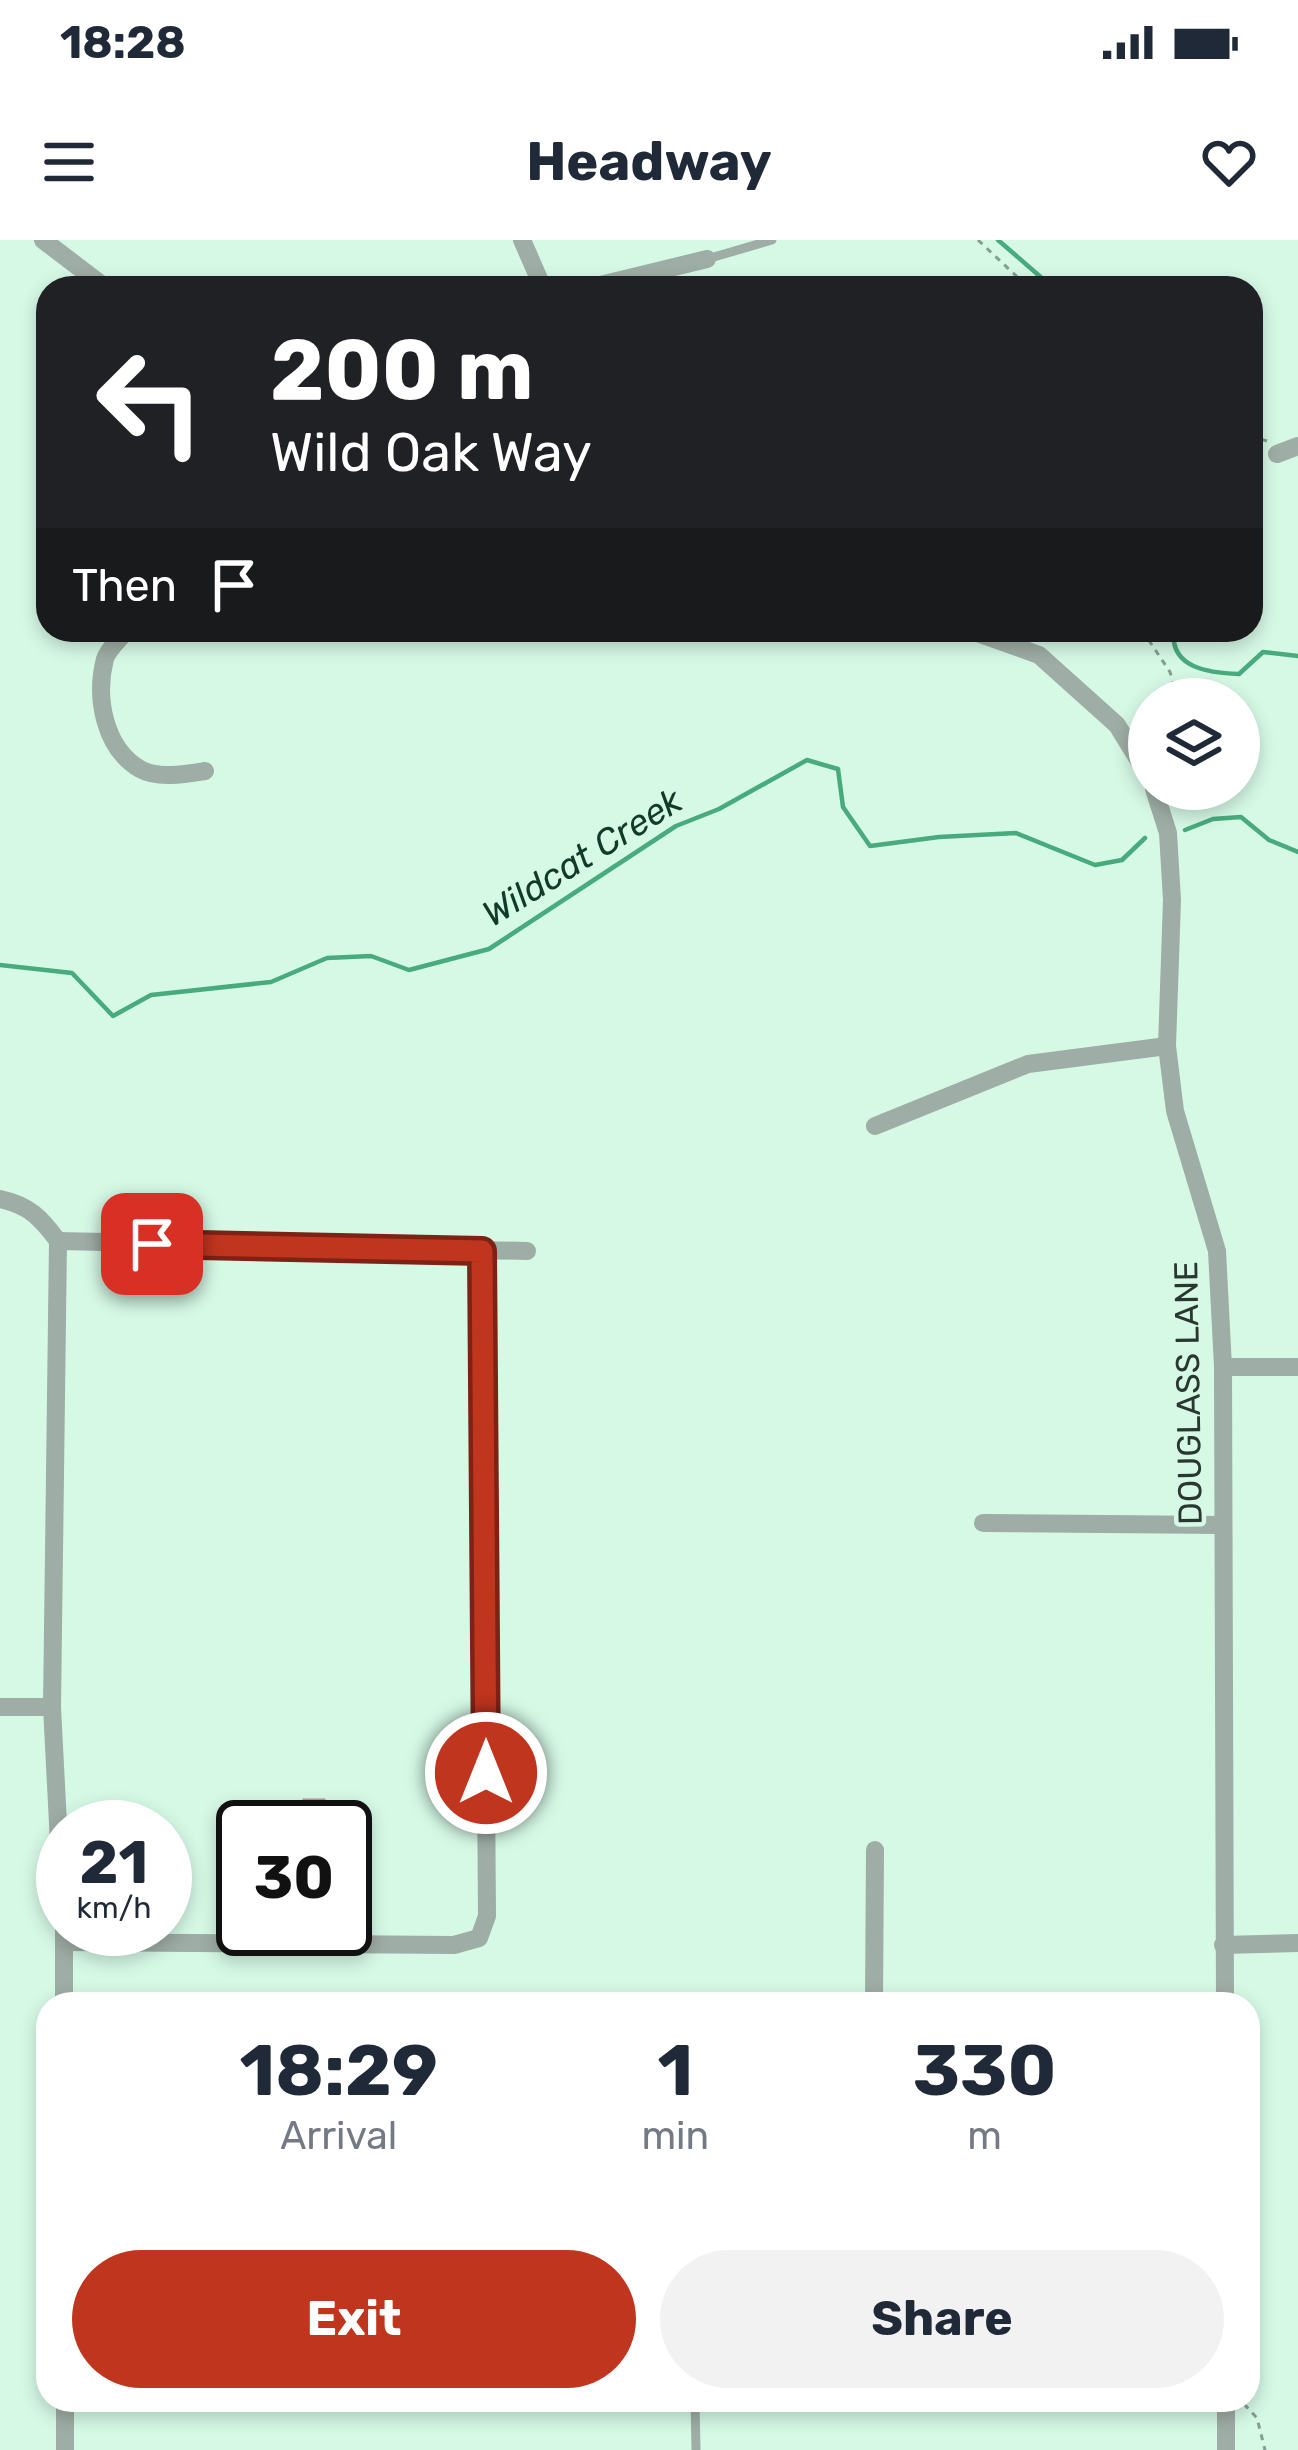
<!DOCTYPE html>
<html lang="en">
<head>
<meta charset="utf-8">
<style>
  :root { --surface:#fff; --page:#f2f2f3; --text:#1f2937; --muted:#747a83; --accent:#c0351e }
  body { margin:0; font-family:Rubik,sans-serif; background:var(--page); color:var(--text); height:100vh; display:flex; flex-direction:column; font-size:45px; white-space:nowrap }
  * { box-sizing:border-box; margin:0 }
  p { font-size:39px; color:var(--muted) }
  .icon { flex:none; width:66px; height:66px; fill:none; stroke:currentColor; stroke-width:2; stroke-linecap:round; stroke-linejoin:round }
  .map { position:relative; flex:1; overflow:hidden }
  .side { position:absolute; left:36px; top:1752px; width:1224px; height:420px; display:flex; flex-direction:column; background:var(--surface); border-radius:36px; box-shadow:0 6px 18px #0003 }
  .side>* { flex:none }
  .guide { position:absolute; left:36px; top:36px; width:1227px; height:366px; border-radius:36px; box-shadow:0 6px 18px #0003; background:#202124; color:#fff; overflow:hidden }
  .fabs { position:absolute; left:1128px; top:438px; display:grid; gap:24px }
  .fabs a { display:grid; place-items:center; width:132px; height:132px; border-radius:50%; background:var(--surface); box-shadow:0 6px 18px #0003; font-size:60px }
  .speed { position:absolute; left:36px; top:1560px; display:flex; gap:24px; font-size:60px; font-weight:700; text-align:center }
  .speed>* { display:grid; place-content:center; width:156px; height:156px; border-radius:50%; background:var(--surface); box-shadow:0 6px 18px #0003; line-height:1 }
  .speed small { font-size:30px; font-weight:400 }
  .speed .limit { border:6px solid #111; border-radius:18px; background:#fff; color:#111 }
  .pin { position:absolute; display:grid; place-items:center; width:102px; height:102px; color:#fff; margin:-51px; border-radius:24px; box-shadow:0 6px 18px #0006 }
  .me { position:absolute; width:132px; margin:-66px; rotate:0deg; stroke-linejoin:round; filter:drop-shadow(0 0 9px #0008) }
  .turn { display:flex; align-items:center; gap:42px; height:252px; padding:0 36px; font-size:54px }
  .turn .icon { width:156px; height:156px; stroke-width:2.5 }
  .turn b { display:block; font-size:84px; line-height:102px }
  .then { display:flex; align-items:center; height:114px; padding:0 36px; background:#0003; gap:24px; font-size:45px }
  .eta { display:flex; justify-content:space-evenly; align-items:center; height:204px; text-align:center }
  .eta b { font-size:72px; font-weight:700; line-height:84px }
  .primary-button { display:flex; gap:24px; margin-top:auto; padding:24px 36px }
  .primary-button a { flex:1; height:138px; border-radius:72px; background:var(--accent); color:#fff; font-size:48px; font-weight:700; line-height:138px; text-align:center }
  .primary-button a+a { background:var(--page); color:var(--text) }
  .status { display:flex; justify-content:space-between; align-items:center; height:84px; padding:0 60px; background:var(--surface); direction:ltr }
  .status svg { height:33px; fill:currentColor }
  header { display:flex; justify-content:space-between; align-items:center; height:156px; padding:0 36px; background:var(--surface); font-size:54px; font-weight:700 }
  .map>svg:first-child { display:block }
</style>
</head>
<body>
<div class="status"><b>18:28</b><svg viewBox="0 0 49 12"><path d="M0 12V9h3v3zM5 12V6h3v6zM10 12V3h3v9zM15 12V0h3v12zM26 1h20v11H26zM47 4h2v5h-2z"/></svg></div>
<header><svg class="icon" aria-label="menu" viewBox="0 0 24 24"><path d="M4 6h16M4 12h16M4 18h16"/></svg>Headway<svg class="icon" aria-label="heart" viewBox="0 0 24 24"><path d="M12 20l-8-8c-3-5 5-10 8-4 3-6 11-1 8 4z"/></svg></header>
<div class="map">
<svg width="1298" height="2210" viewBox="0 0 1298 2210">
  <rect width="100%" height="100%" fill="#d6f9e6"/>
  <g fill="none" stroke-linecap="round" stroke-linejoin="round">
    <g stroke="#48ab7e" stroke-width="4.5">
      <polyline points="998,0 1043,39 1075,40 1082,48"/>
      <path d="M1174,390C1169,429 1211,433 1239,434L1263,412L1298,416"/>
      <polyline points="1185,590 1213,579 1241,577 1269,600 1298,612"/>
      <polyline points="0,725 72,733 113,776 151,755 271,742 327,718 371,716 409,730 489,709 676,586 719,569 807,520 838,529 843,567 870,606 939,597 1016,593 1095,625 1122,620 1145,598"/>
    </g>
  </g>
  <polygon fill="#e6c0b8" stroke="#bc9891" stroke-width="3" points="304,1560 324,1560 324,1585 304,1584"/>
  <g fill="none" stroke-linecap="round" stroke-linejoin="round">
    <g stroke="#859e91" stroke-width="3" stroke-dasharray="6 6" stroke-linecap="butt">
      <polyline points="978,0 1029,48"/>
      <polyline points="1251,196 1267,201"/>
      <polyline points="1142,390 1170,432 1178,459"/>
      <polyline points="1244,2164 1257,2178 1265,2210"/>
    </g>
    <g stroke="#9eada5" stroke-width="9">
      <polyline points="707,19 772,0"/>
      <polyline points="695,2160 696,2210"/>
    </g>
    <g stroke="#9eada5" stroke-width="18">
      <polyline points="43,0 106,48"/>
      <polyline points="522,0 543,48"/>
      <polyline points="588,48 707,19"/>
      <polyline points="1277,214 1298,206"/>
      <path d="M127,390C120,399 108,409 105,419C95,457 104,508 140,529C157,539 186,534 205,531"/>
      <polyline points="969,390 1039,415 1117,485 1149,537"/>
      <polyline points="1154,549 1168,593 1172,660 1167,806 1175,871 1217,1011 1223,1127 1225,1764"/>
      <polyline points="875,886 1028,824 1167,806"/>
      <path d="M0,959C29,965 41,978 58,1001L52,1467L63,1681"/>
      <polyline points="58,1001 527,1011"/>
      <polyline points="1223,1127 1298,1127"/>
      <polyline points="983,1283 1222,1285"/>
      <polyline points="0,1467 52,1467"/>
      <polyline points="64,1691 64,1764"/>
      <polyline points="64,1702 454,1705 479,1698 487,1676 482,1011"/>
      <polyline points="1223,1705 1298,1703"/>
      <polyline points="874,1764 875,1610"/>
      <polyline points="65,2160 65,2210"/>
      <polyline points="1226,2210 1226,2160"/>
    </g>
  </g>
  <g fill="none" stroke-linecap="round" stroke-linejoin="round">
    <defs>
      <polyline id="route" points="152,1004 482,1011 486,1533"/>
    </defs>
    <use href="#route" stroke="#7d2214" stroke-width="30"/>
    <use href="#route" stroke="#c0351e" stroke-width="21"/>
  </g>
  <g text-anchor="middle" dominant-baseline="central" stroke-width="9" stroke-linejoin="round" paint-order="stroke">
    <g font-size="33" fill="#2a3730" stroke="#d6f9e6">
      <text transform="translate(1188 1153) rotate(-91)">DOUGLASS LANE</text>
    </g>
    <g font-size="36" font-style="italic" fill="#103b29" stroke="#d6f9e6">
      <text transform="translate(582 617) rotate(-32)">Wildcat Creek</text>
    </g>
  </g>
</svg>
<div class="fabs">
<a><svg class="icon" aria-label="layers" viewBox="0 0 24 24"><path d="M12 4l9 5-9 5-9-5zM3 14l9 5 9-5"/></svg></a>
</div>
<div class="speed"><div>21<small>km/h</small></div><div class="limit">30</div></div>
<div class="pin" style="left:152px;top:1004px;background:#d93025"><svg class="icon" aria-label="arrive" viewBox="0 0 24 24"><path d="M6 21V4h12l-3 4 3 4H6"/></svg></div>
<svg class="me" style="left:486px;top:1533px" viewBox="-20 -20 40 40"><circle r="17" fill="#c0351e" stroke="#fff" stroke-width="3"/><path d="M0-11L8 9 0 5-8 9z" fill="#fff"/></svg>
<div class="guide">
<div class="turn"><svg class="icon" aria-label="left" viewBox="0 0 24 24"><path d="M17 20v-9H6M10 6l-5 5 5 5"/></svg><div><b>200 m</b>Wild Oak Way</div></div>
<div class="then">Then<svg class="icon" aria-label="arrive" viewBox="0 0 24 24"><path d="M6 21V4h12l-3 4 3 4H6"/></svg></div>
</div>
<section class="side">
<div class="eta">
<div><b>18:29</b><p>Arrival</p></div>
<div><b>1</b><p>min</p></div>
<div><b>330</b><p>m</p></div>
</div>
<div class="primary-button"><a>Exit</a><a>Share</a></div>
</section>
</div>
</body>
</html>
